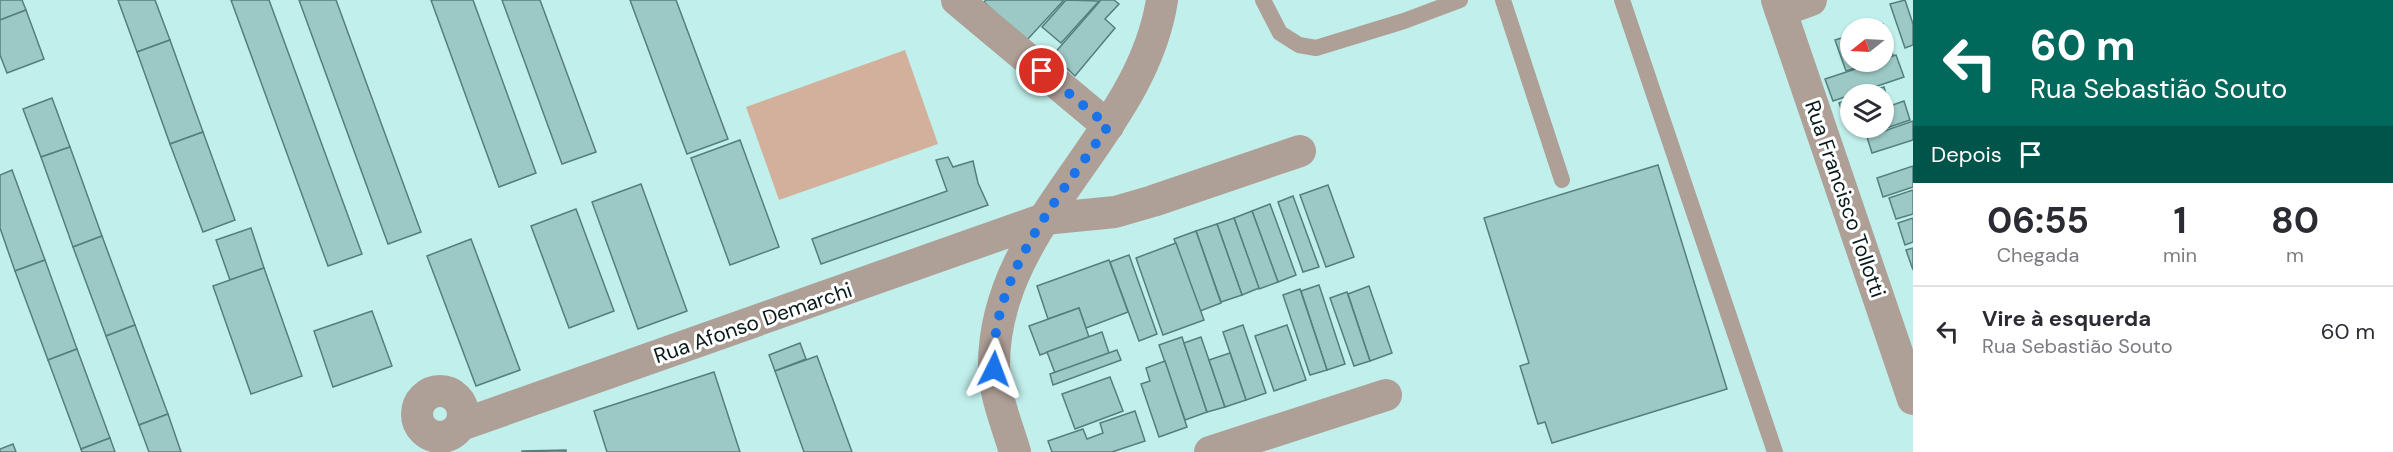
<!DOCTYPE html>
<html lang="pt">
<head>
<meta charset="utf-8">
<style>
  :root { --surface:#fff; --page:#f7f7f7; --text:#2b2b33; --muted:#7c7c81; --line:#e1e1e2 }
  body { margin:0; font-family:"DM Sans",sans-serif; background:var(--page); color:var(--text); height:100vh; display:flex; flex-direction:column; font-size:22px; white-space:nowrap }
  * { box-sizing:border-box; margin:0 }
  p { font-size:20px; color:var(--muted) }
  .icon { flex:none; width:33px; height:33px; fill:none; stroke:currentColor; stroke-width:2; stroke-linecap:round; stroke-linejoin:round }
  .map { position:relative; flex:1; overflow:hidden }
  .side { display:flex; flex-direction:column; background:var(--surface); width:480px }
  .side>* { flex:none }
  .hud { background:#00695c; color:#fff; overflow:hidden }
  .needle { width:39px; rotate:252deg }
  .buttons { position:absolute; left:1840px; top:18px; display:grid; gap:12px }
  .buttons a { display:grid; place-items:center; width:54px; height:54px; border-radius:50%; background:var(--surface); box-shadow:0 2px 4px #0004; font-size:30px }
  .pin { position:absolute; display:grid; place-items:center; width:51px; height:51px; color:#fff; margin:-26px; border:3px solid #fff; border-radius:50%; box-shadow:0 2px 6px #0007 }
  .me { position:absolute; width:66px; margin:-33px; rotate:3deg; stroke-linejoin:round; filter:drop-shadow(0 0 4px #0008) }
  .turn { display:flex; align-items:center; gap:21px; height:126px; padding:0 18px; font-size:27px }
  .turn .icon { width:78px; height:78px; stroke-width:2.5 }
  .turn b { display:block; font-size:42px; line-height:51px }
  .then { display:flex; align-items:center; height:57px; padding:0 18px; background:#0003; gap:12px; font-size:22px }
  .eta { display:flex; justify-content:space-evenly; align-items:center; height:102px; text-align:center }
  .eta b { font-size:36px; font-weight:700; line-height:42px }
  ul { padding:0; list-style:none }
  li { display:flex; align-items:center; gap:18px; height:90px; padding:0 18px; border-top:2px solid var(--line) }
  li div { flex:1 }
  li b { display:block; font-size:22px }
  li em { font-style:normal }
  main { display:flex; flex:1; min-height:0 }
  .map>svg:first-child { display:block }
</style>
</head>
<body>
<main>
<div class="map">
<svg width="1913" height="452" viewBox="0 0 1913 452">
  <rect width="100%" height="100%" fill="#c1efeb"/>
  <polygon fill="#d3b09c" points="905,50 938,144 779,200 746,107"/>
  <g fill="#9cc9c5" stroke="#557f7c" stroke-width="1.5">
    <polygon points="0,0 22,0 26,10 0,20"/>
    <polygon points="118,0 155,0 170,40 137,52"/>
    <polygon points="231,0 269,0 362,254 328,266"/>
    <polygon points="299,0 336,0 421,232 388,244"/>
    <polygon points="431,0 473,0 536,173 499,187"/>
    <polygon points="502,0 540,0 596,152 562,164"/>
    <polygon points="630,0 676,0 728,139 687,154"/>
    <polygon points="986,0 1064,0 1026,41 984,2"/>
    <polygon points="1066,0 1099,1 1061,43 1042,27"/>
    <polygon points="1101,0 1114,0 1119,4 1105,19 1115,28 1075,76 1053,55"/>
    <polygon points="1905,0 1913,24 1913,45 1905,48 1890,4"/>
    <polygon points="26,10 44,59 7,73 0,55 0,20"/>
    <polygon points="1883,24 1893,55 1884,58 1884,28 1869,28"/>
    <polygon points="1851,35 1851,62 1873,62 1846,71 1835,40"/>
    <polygon points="170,40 203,132 170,144 137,52"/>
    <polygon points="1896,55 1904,77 1833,101 1825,79 1877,62 1884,62 1884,59"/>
    <polygon points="1884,87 1889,105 1884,106 1884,94 1862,94"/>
    <polygon points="52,98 70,147 41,157 23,109"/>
    <polygon points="1851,98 1851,118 1845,120 1839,103"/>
    <polygon points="1904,101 1910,120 1863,136 1861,128 1884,128 1884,108"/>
    <polygon points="1913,121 1913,140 1872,153 1867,137"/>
    <polygon points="203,132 235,220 203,232 170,144"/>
    <polygon points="740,140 779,247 730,265 691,158"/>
    <polygon points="70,147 102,236 73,247 41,157"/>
    <polygon points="948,157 953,167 973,161 978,183 988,205 821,264 812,239 947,191 936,160"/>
    <polygon points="1658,165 1727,389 1552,443 1545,422 1538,424 1520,366 1529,363 1484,218"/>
    <polygon points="1913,166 1913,187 1883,197 1877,178"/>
    <polygon points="12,170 45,260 15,271 0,228 0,175"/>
    <polygon points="641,184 687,311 638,329 592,202"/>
    <polygon points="1328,185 1354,257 1326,267 1300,195"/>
    <polygon points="1913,190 1913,214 1896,219 1889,198"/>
    <polygon points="1293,196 1319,267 1303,272 1278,202"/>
    <polygon points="1270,204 1296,275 1278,282 1252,211"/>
    <polygon points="576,209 614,311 569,328 531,226"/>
    <polygon points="1252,211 1278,282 1259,289 1234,218"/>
    <polygon points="1234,218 1259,288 1242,295 1217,224"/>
    <polygon points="1913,218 1913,242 1905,245 1898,223"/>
    <polygon points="1217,224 1242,295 1221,302 1196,231"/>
    <polygon points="251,228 264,268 230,280 216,240"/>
    <polygon points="1196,231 1221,303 1200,311 1174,239"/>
    <polygon points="102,236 135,325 106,336 73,247"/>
    <polygon points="471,239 520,370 476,386 427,256"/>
    <polygon points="1176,243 1204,320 1163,335 1136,258"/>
    <polygon points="1913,248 1913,270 1906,250"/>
    <polygon points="1129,255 1157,334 1139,341 1110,262"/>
    <polygon points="45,260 77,349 48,360 15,271"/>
    <polygon points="1109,260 1128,312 1086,328 1079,308 1048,319 1037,286"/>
    <polygon points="264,268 302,376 251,394 213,286"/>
    <polygon points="1319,285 1345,364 1327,370 1301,291"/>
    <polygon points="1369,286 1392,353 1370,361 1348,294"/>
    <polygon points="1300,289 1327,370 1310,375 1283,295"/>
    <polygon points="1347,292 1370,361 1354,366 1330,298"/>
    <polygon points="1079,308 1089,337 1040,355 1029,326"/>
    <polygon points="372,311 392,366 333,387 314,331"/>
    <polygon points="135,325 168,414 139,425 106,336"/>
    <polygon points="1243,325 1266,393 1246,400 1223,332"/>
    <polygon points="1287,325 1306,380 1274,391 1255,336"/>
    <polygon points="1102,332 1109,353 1055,373 1047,352"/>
    <polygon points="1182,337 1207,412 1185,420 1159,345"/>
    <polygon points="1201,337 1225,407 1207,412 1184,343"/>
    <polygon points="800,343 806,359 775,371 769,355"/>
    <polygon points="77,349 110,438 81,449 48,360"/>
    <polygon points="1117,350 1121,360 1053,385 1050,374"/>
    <polygon points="1230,353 1246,400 1225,407 1209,360"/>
    <polygon points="817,356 852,452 804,452 775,371"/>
    <polygon points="1165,361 1187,427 1159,437 1141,384 1150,381 1146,368"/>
    <polygon points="714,372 740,452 607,452 594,411"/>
    <polygon points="1110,377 1123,411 1075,429 1062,394"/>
    <polygon points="1135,411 1145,441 1112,452 1052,452 1048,441 1083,429 1087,439 1103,433 1100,423"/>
    <polygon points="168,414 181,452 149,452 139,425"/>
    <polygon points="110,438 115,452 82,452 81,449"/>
    <polygon points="13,444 16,452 0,452 0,449"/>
    <polygon points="566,450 566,452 522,452 522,451"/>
  </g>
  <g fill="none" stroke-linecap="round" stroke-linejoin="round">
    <g stroke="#ae9f97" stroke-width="16">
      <polyline points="1263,0 1280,33 1299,45 1316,48 1404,21 1460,0"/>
      <polyline points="1503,0 1562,180"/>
      <polyline points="1622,0 1775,452"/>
    </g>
    <g stroke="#ae9f97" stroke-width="32">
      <polyline points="957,0 1108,126"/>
      <polyline points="1777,0 1913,399"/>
      <polyline points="1781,11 1811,0"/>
      <circle cx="440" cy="414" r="23"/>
      <polyline points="461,425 1044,219 1115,212 1153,201 1300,151"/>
      <path d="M1015,452C1007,425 995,397 994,368C992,224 1141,137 1162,0"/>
      <polyline points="1210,452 1386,395"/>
    </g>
  </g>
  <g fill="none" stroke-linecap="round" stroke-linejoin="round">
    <path stroke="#1a73e8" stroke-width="10" stroke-dasharray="0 18" d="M994,369C995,357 995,344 996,332C1008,255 1066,188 1108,126L1042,71"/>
  </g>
  <g text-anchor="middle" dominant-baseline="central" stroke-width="6" stroke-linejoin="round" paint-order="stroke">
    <g font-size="21" fill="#081a19" stroke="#fff">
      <text transform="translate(1845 199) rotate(71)">Rua Francisco Tollotti</text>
      <text transform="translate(753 323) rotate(-19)">Rua Afonso Demarchi</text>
    </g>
  </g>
</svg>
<div class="buttons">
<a><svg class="needle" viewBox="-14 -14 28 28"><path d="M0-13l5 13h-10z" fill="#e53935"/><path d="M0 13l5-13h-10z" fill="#7c7c81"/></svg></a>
<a><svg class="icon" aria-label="layers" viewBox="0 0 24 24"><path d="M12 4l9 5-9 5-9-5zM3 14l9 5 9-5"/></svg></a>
</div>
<div class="pin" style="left:1042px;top:71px;background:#d93025"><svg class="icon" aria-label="arrive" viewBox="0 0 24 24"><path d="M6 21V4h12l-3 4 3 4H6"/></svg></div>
<svg class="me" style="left:994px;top:369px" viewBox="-20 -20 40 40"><path d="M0-17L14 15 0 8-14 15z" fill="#1a73e8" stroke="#fff" stroke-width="4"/></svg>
</div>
<section class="side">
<div class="hud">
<div class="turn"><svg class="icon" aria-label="left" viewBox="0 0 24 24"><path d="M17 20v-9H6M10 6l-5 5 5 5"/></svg><div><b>60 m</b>Rua Sebastião Souto</div></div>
<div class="then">Depois<svg class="icon" aria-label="arrive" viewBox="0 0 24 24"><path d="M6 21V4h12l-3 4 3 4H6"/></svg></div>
</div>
<div class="eta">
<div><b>06:55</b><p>Chegada</p></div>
<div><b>1</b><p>min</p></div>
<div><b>80</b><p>m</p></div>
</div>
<ul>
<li><svg class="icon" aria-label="left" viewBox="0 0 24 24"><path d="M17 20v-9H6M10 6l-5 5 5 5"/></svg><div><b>Vire à esquerda</b><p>Rua Sebastião Souto</p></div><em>60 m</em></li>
</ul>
</section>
</main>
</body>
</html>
